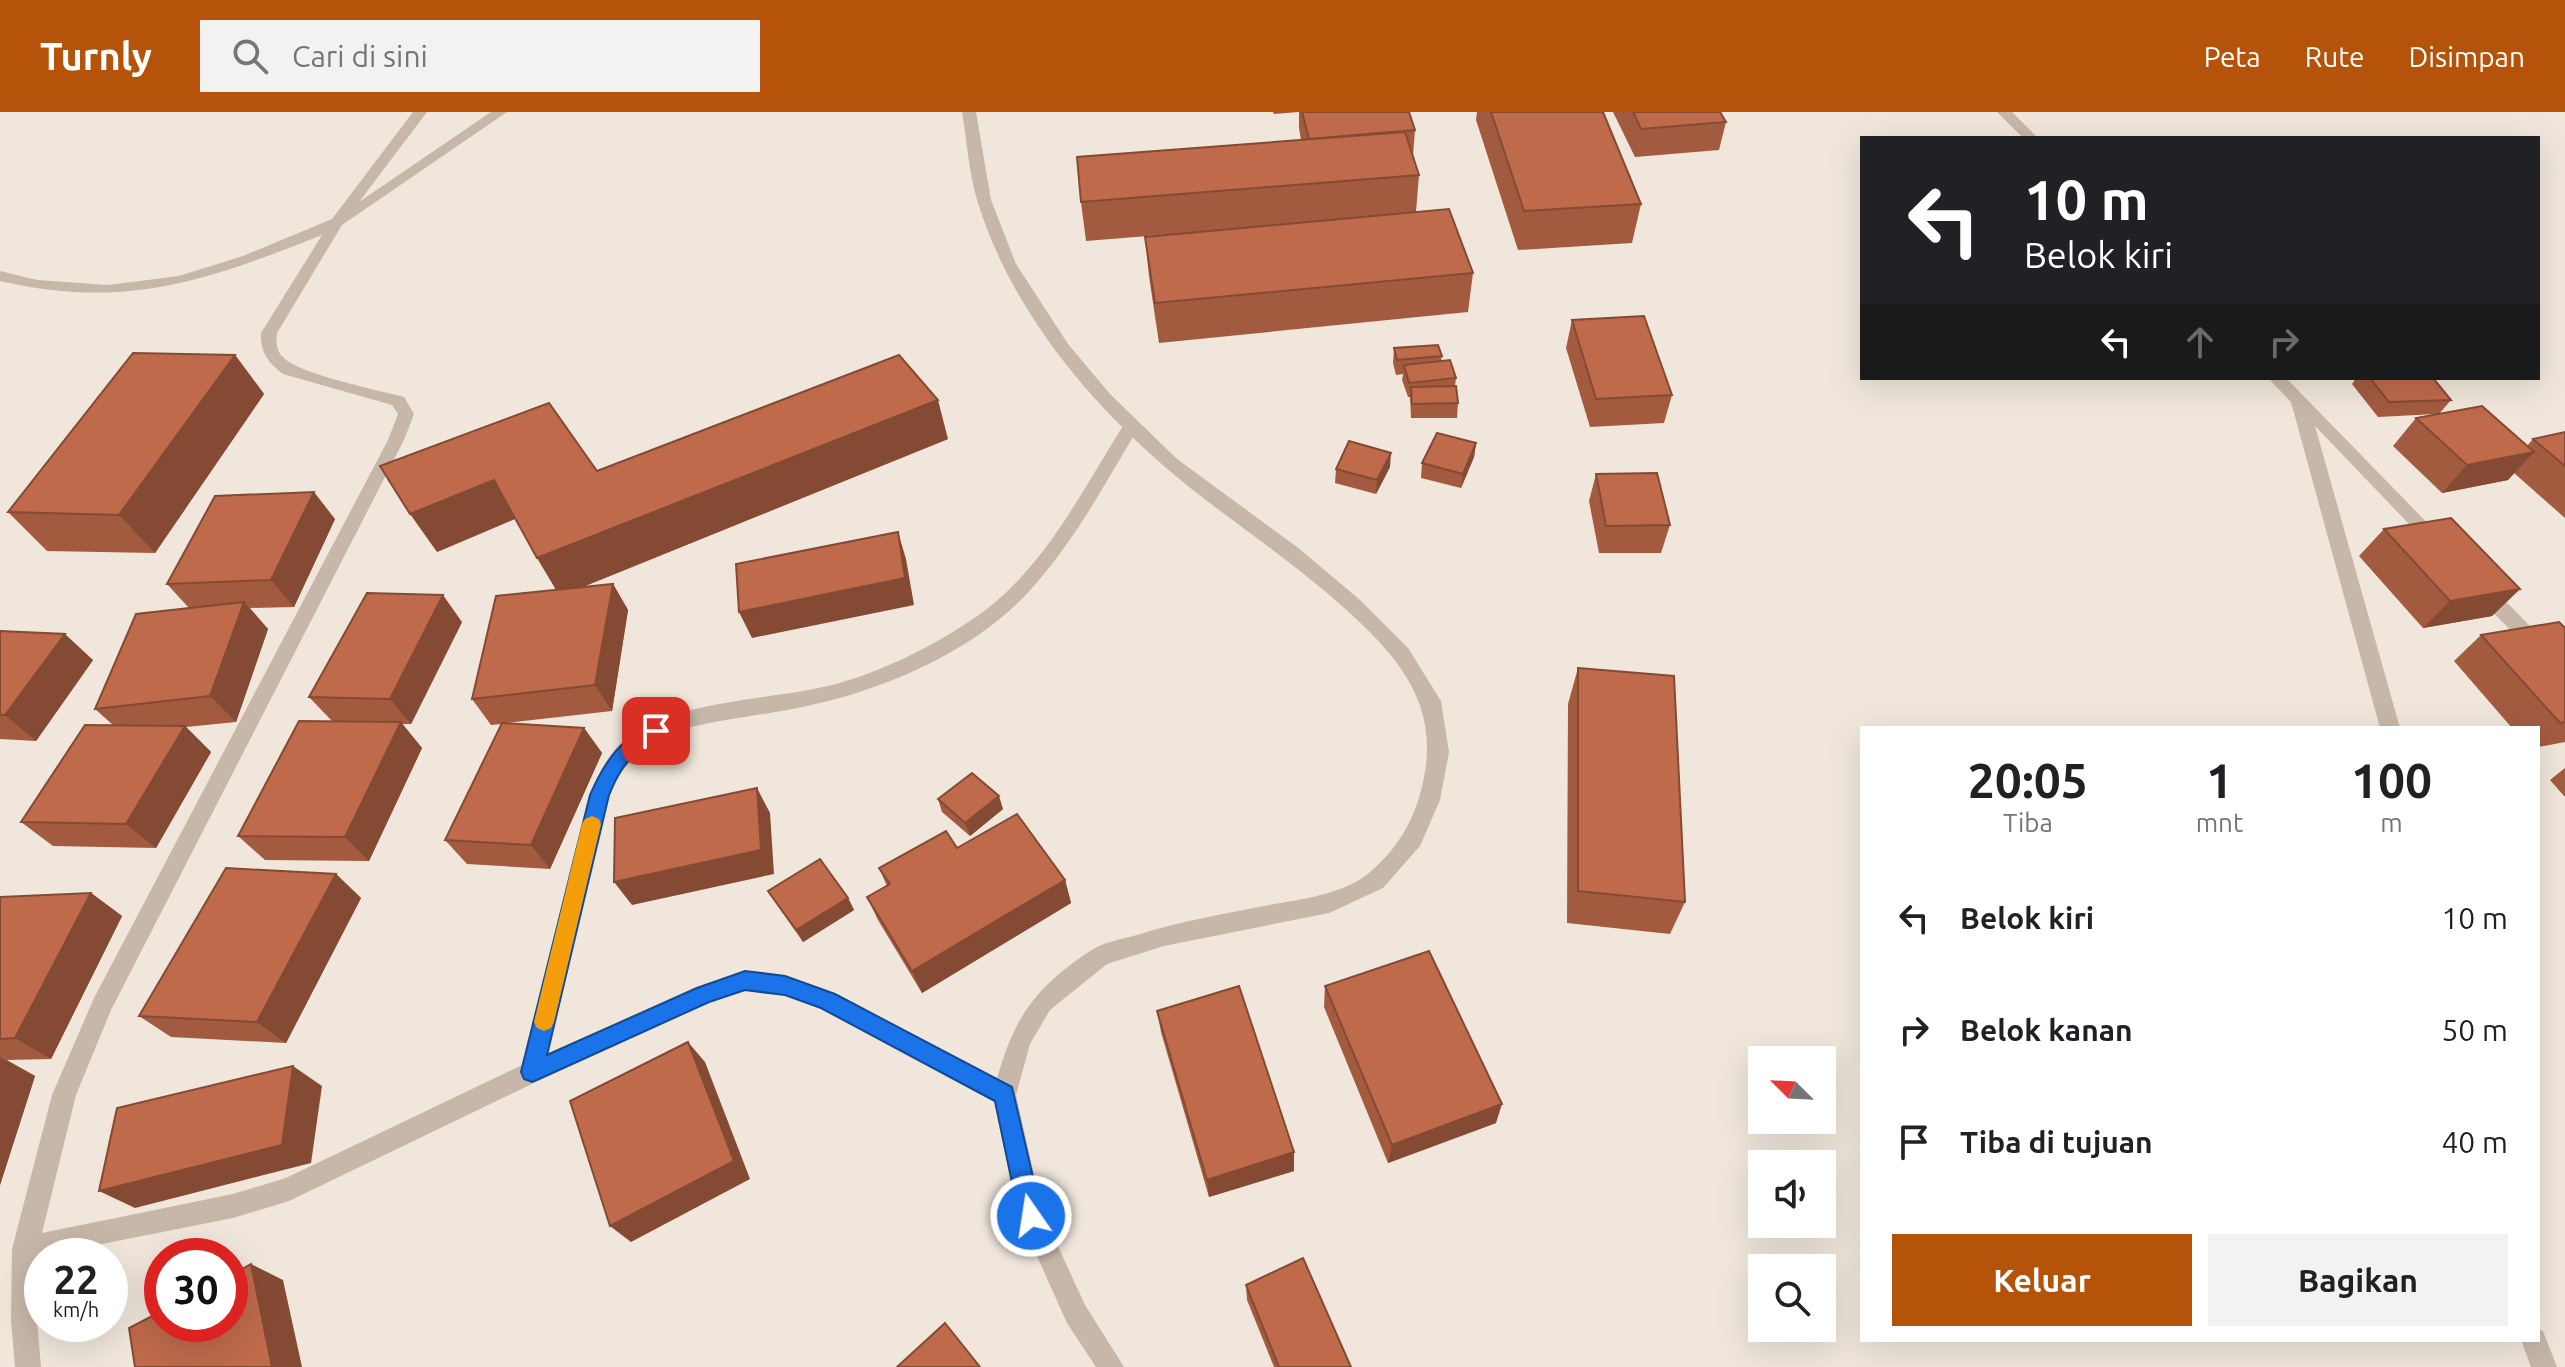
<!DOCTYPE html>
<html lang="id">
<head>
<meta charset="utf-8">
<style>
  :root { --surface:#fff; --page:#f2f2f2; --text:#202124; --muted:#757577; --accent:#b45309 }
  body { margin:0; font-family:Ubuntu,sans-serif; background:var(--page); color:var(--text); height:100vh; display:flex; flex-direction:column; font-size:30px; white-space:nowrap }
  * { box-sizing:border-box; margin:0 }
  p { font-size:26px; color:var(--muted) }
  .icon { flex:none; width:44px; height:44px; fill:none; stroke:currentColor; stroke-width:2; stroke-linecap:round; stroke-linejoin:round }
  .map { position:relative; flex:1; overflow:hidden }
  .side { position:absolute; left:1860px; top:614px; width:680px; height:616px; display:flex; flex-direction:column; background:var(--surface); border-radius:0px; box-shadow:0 8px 32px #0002 }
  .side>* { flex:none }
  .hud { position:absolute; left:1860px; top:24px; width:680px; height:244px; border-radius:0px; box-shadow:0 8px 32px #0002; background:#202124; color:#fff; overflow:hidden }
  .needle { width:52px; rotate:294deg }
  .fabs { position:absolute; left:1748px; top:934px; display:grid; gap:16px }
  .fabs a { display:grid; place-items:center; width:88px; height:88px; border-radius:0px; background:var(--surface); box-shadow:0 8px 32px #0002; font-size:40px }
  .speed { position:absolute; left:24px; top:1126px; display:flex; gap:16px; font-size:40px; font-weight:700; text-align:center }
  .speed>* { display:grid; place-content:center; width:104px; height:104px; border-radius:50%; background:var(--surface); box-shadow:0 8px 32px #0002; line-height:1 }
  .speed small { font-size:20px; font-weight:400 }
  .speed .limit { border:12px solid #d22; background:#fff; color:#111 }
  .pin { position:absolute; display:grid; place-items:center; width:68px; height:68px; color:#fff; margin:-34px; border-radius:16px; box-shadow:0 4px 12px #0006 }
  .me { position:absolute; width:88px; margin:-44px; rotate:347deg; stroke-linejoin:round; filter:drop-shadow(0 0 6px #0008) }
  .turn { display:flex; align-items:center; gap:28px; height:168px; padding:0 32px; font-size:36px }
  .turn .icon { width:104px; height:104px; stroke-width:2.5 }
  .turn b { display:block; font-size:56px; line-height:68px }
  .lanes { display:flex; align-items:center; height:76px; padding:0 32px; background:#0003; justify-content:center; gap:40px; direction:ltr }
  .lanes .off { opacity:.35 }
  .eta { display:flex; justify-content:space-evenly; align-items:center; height:136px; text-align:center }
  .eta b { font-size:48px; font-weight:700; line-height:56px }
  .primary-button { display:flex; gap:16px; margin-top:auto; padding:16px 32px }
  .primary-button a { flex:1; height:92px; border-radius:0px; background:var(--accent); color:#fff; font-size:32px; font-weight:700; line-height:92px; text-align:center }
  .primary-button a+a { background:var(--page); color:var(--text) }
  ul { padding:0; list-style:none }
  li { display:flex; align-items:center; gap:24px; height:112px; padding:0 32px }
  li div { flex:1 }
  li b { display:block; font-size:30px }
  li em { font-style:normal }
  header { display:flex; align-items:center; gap:48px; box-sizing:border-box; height:112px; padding:0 40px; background:var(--accent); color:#fff }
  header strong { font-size:38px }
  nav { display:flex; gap:44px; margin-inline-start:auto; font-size:28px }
  .search { width:560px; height:72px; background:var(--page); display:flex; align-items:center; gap:20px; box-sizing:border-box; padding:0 28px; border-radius:0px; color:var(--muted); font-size:30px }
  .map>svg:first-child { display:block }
</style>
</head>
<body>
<header>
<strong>Turnly</strong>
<div class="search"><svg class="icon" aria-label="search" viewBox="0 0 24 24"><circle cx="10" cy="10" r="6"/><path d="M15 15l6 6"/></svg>Cari di sini</div>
<nav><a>Peta</a><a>Rute</a><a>Disimpan</a></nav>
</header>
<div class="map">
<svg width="2565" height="1255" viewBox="0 0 2565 1255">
  <rect width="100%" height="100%" fill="#f0e6db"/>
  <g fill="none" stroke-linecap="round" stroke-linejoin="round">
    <path fill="#c7b7a8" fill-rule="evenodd" d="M1132,307L1140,313C1107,368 1076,427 1033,475C982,533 902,570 828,589C779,602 728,605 679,618C645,632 624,649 609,683L544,960L540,968L532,971L524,968L520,960L589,683C597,665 606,646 620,632C664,589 770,588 828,574C880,561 932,535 976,505C1044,458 1083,377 1126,309Z"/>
    <g fill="#c7b7a8" fill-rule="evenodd">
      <path d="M413,0H427L359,90L491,0H507L342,113L277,221C276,230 276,238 283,245C298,262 378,278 404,285L414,302L404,328L111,898L76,983L42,1121L233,1082L286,1066L524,952L696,875L745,859L785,863L835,882L997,967C1014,905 1036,875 1090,839C1103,830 1122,827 1137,823C1180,809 1224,802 1269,793C1301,787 1342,783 1369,761C1400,735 1417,703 1424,665C1439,590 1396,542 1343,495C1287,444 1222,404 1165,355C1084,285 1010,194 978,91C969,62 967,30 962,0H976L991,88L1016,152L1068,232L1110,282L1177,347L1297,435L1359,487L1408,536L1441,589L1449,640L1440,688L1420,734L1383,776L1329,801L1164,834L1107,852L1050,898L1030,932L1016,983L1043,1102L1085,1193L1124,1255H1096L1067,1211L1019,1104L994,990L819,896L785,883L745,879L709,891L540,968L289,1089L233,1106L42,1144L38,1147L37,1209L41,1255H15L11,1209L12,1137L52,983L94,886L388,328L398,302L392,293L283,262C268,251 260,240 261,221L322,123C206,169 126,198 0,169V159L37,168L108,173L179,164L243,144L332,107Z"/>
      <polygon points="1997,0 2012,0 2038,26 2023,26"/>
      <polygon points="2268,266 2286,266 2446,430 2443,435 2431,435 2315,314 2400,616 2380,616 2291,290"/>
      <polygon points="2481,469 2488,471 2565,550 2565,570 2558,567 2474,481 2472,476"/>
      <polygon points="2538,1217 2543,1219 2557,1255 2531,1255 2521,1228 2538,1228"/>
    </g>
  </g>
  <g fill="#a35b40">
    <polygon points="1273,0 1409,0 1415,18 1413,44 1419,63 1416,100 1473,161 1468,200 1159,231 1149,164 1145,125 1222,118 1086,129 1081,90 1301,28 1299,16 1299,0 1274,2"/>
    <polygon points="1477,0 1603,0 1641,92 1632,131 1518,138 1476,8"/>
    <polygon points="1613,0 1720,0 1726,10 1719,38 1635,45"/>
    <polygon points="1572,208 1672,283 1664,311 1590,315 1566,236"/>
    <polygon points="1394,236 1442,244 1441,249 1456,266 1455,274 1458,291 1457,306 1411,306 1410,285 1408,285 1402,268 1403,262 1396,263 1393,251"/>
    <polygon points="235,243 264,282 155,441 47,439 8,400"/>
    <polygon points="2356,266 2433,266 2451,288 2439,302 2527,334 2533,327 2565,320 2565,406 2514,361 2508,368 2442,381 2393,334 2416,306 2436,302 2378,305 2352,272"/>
    <polygon points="948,327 583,475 613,472 628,498 612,599 505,611 584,616 602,641 550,757 467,752 445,728 502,612 491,613 472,587 556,478 515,407 437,440 597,359"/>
    <polygon points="1476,331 1474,345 1461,376 1421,366 1422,351"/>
    <polygon points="1390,355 1376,382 1335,371 1336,357"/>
    <polygon points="1596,362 1670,413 1661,441 1599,441 1589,389"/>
    <polygon points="335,407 294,495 250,496 268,517 236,610 186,615 211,640 156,736 53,734 21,710 113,613 95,597 189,496 167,472"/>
    <polygon points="2384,417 2520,477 2492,504 2423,516 2359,444"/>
    <polygon points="462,510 411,612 402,612 422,636 369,749 265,748 238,724 332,609 309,585"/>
    <polygon points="2565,516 2565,630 2538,635 2538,616 2512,616 2454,549 2481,523"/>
    <polygon points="0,519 93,548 36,629 0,627"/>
    <polygon points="1578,556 1685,790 1670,822 1567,811 1568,592"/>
    <polygon points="2565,656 2565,685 2550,668"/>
    <polygon points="938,687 1003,697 970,724 942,700"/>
    <polygon points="957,736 1065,768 1071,791 922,881 878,808 867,785 887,774 879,756"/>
    <polygon points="336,762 361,786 286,931 171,925 139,904"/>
    <polygon points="768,779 848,786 854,798 803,830"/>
    <polygon points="91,781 122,804 51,947 7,948 35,964 0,1073 0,785"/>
    <polygon points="1325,874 1496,1011 1388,1051 1324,895"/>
    <polygon points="1157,899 1294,1040 1294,1059 1209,1085 1161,920"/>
    <polygon points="1246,1173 1351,1255 1274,1255 1247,1188"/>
  </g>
  <g fill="#854a34">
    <polygon points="235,243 264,282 155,441 119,403"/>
    <polygon points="938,288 948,327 560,484 537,446"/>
    <polygon points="1476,331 1474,345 1461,376 1463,362"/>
    <polygon points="2534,340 2508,368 2442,381 2467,353"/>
    <polygon points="1391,341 1390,355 1376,382 1377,368"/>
    <polygon points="494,368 517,406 437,440 410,402"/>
    <polygon points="314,380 335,407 294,495 271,468"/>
    <polygon points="898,420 906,447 914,493 752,526 739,500"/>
    <polygon points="613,472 628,498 612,599 595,573"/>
    <polygon points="2520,477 2492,504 2423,516 2450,489"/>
    <polygon points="443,483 462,510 411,612 390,587"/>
    <polygon points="244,490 268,517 236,610 210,584"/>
    <polygon points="65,522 93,548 36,629 5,603"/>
    <polygon points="401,610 422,636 369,749 345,725"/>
    <polygon points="185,614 211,640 156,736 126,712"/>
    <polygon points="584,616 602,641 550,757 531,733"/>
    <polygon points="757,676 770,701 774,762 632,793 614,770"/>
    <polygon points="999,684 1003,697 970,724 965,711"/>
    <polygon points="336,762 361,786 286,931 257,910"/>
    <polygon points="1065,768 1071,791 922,881 912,859"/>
    <polygon points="91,781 122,804 51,947 15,926"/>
    <polygon points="848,786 854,798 803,830 796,818"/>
    <polygon points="688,930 705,950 750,1067 631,1130 610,1114"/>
    <polygon points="0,945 35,964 0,1073"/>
    <polygon points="293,954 322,974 311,1051 135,1096 99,1079"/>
    <polygon points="1502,992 1496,1011 1388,1051 1392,1033"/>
    <polygon points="1294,1040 1294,1059 1209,1085 1207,1068"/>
    <polygon points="251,1152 283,1168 302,1255 272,1255"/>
  </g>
  <g fill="#be6a4b" stroke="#854a34" stroke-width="2">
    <polygon points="1302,0 1409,0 1415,18 1309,27"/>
    <polygon points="1491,0 1603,0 1641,92 1524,99"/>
    <polygon points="1633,0 1720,0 1726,10 1641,17"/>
    <polygon points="1405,20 1419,63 1081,90 1077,45"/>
    <polygon points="1449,97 1473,161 1155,191 1145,125"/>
    <polygon points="1644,204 1672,283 1596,287 1572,208"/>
    <polygon points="1438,233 1442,244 1397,248 1394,236"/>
    <polygon points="133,241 235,243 119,403 8,400"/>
    <polygon points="899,243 938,288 537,446 494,368 410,402 380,354 549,291 597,359"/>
    <polygon points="1450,248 1456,266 1409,271 1404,253"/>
    <polygon points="2370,266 2433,266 2451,288 2389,290"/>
    <polygon points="1456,274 1458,291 1412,292 1411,275"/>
    <polygon points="2482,294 2534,340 2467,353 2416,306"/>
    <polygon points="2565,320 2565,354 2533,327"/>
    <polygon points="1437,321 1476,331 1463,362 1422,351"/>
    <polygon points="1349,329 1391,341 1377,368 1336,357"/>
    <polygon points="1657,361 1670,413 1606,414 1596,362"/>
    <polygon points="314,380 271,468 167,472 215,384"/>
    <polygon points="2451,406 2520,477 2450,489 2384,417"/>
    <polygon points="898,420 905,466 739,500 736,452"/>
    <polygon points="613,472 595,573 472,587 496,484"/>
    <polygon points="367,481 443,483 390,587 309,585"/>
    <polygon points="244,490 210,584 95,597 136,502"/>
    <polygon points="2559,510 2565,516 2565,610 2560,611 2481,523"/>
    <polygon points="0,519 65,522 5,603 0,603"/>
    <polygon points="1578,556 1674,564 1685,790 1578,779"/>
    <polygon points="299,609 401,610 345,725 238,724"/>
    <polygon points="502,611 584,616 531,733 445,728"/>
    <polygon points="85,613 185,614 126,712 21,710"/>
    <polygon points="972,661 999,684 965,711 938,687"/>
    <polygon points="757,676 761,738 614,770 615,706"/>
    <polygon points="1017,702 1065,768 912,859 867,785 890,772 879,756 946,719 957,736"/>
    <polygon points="820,747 848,786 796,818 768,779"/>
    <polygon points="226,756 336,762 257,910 139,904"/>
    <polygon points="91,781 15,926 0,927 0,785"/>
    <polygon points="1429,839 1502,992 1392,1033 1325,874"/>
    <polygon points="1239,874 1294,1040 1207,1068 1157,899"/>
    <polygon points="688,930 734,1049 610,1114 570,989"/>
    <polygon points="293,954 282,1033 99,1079 117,996"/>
    <polygon points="1303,1146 1351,1255 1279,1255 1246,1173"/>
    <polygon points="251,1152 272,1255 135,1255 129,1216 162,1199 162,1212 230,1212 230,1164"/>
    <polygon points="945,1211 980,1255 897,1255"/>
  </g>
  <path fill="#1a73e8" stroke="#114b97" stroke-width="2" d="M656,612L663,614L665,619C659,629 648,632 639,639C624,650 616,666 609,683L547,943L697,876L745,859L785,864L835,882L1012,975L1042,1104L1039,1112L1031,1115L1023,1112L1019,1104L995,989L821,896L785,883L745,878L709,890L539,967L532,970L524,967L521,960L590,683C604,651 622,623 656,612Z"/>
  <polygon fill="#f59e0b" points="592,704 599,707 601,712 554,910 551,916 544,919 537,916 534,910 582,712 585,707"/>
</svg>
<div class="fabs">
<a><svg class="needle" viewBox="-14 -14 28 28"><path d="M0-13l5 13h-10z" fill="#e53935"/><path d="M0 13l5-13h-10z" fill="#757577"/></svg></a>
<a><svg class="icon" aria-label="sound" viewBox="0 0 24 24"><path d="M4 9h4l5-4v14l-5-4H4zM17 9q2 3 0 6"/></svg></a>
<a><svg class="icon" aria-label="search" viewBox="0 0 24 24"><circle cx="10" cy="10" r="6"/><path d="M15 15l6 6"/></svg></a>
</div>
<div class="speed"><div>22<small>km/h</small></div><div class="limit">30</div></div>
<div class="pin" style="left:656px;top:619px;background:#d93025"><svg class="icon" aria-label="arrive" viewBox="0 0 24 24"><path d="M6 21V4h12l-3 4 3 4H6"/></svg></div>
<svg class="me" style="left:1031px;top:1104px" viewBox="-20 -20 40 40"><circle r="17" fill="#1a73e8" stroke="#fff" stroke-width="3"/><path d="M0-11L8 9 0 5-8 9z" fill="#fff"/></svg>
<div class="hud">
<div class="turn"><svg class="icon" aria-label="left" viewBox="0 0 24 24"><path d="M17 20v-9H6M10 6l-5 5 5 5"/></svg><div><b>10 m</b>Belok kiri</div></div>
<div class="lanes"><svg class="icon" aria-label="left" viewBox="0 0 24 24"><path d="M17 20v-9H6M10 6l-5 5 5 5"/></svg><svg class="icon off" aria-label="ahead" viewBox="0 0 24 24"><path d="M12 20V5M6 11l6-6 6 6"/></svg><svg class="icon off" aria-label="right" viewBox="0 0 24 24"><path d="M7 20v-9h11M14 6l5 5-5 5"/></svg></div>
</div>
<section class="side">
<div class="eta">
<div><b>20:05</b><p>Tiba</p></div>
<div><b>1</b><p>mnt</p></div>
<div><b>100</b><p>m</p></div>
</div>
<ul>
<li><svg class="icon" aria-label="left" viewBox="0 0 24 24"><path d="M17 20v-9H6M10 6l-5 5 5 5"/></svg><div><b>Belok kiri</b></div><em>10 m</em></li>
<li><svg class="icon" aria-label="right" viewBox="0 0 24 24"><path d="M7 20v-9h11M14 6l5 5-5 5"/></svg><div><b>Belok kanan</b></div><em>50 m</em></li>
<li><svg class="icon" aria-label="arrive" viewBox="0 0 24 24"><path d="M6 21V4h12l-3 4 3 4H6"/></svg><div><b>Tiba di tujuan</b></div><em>40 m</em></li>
</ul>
<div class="primary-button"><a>Keluar</a><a>Bagikan</a></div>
</section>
</div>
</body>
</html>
